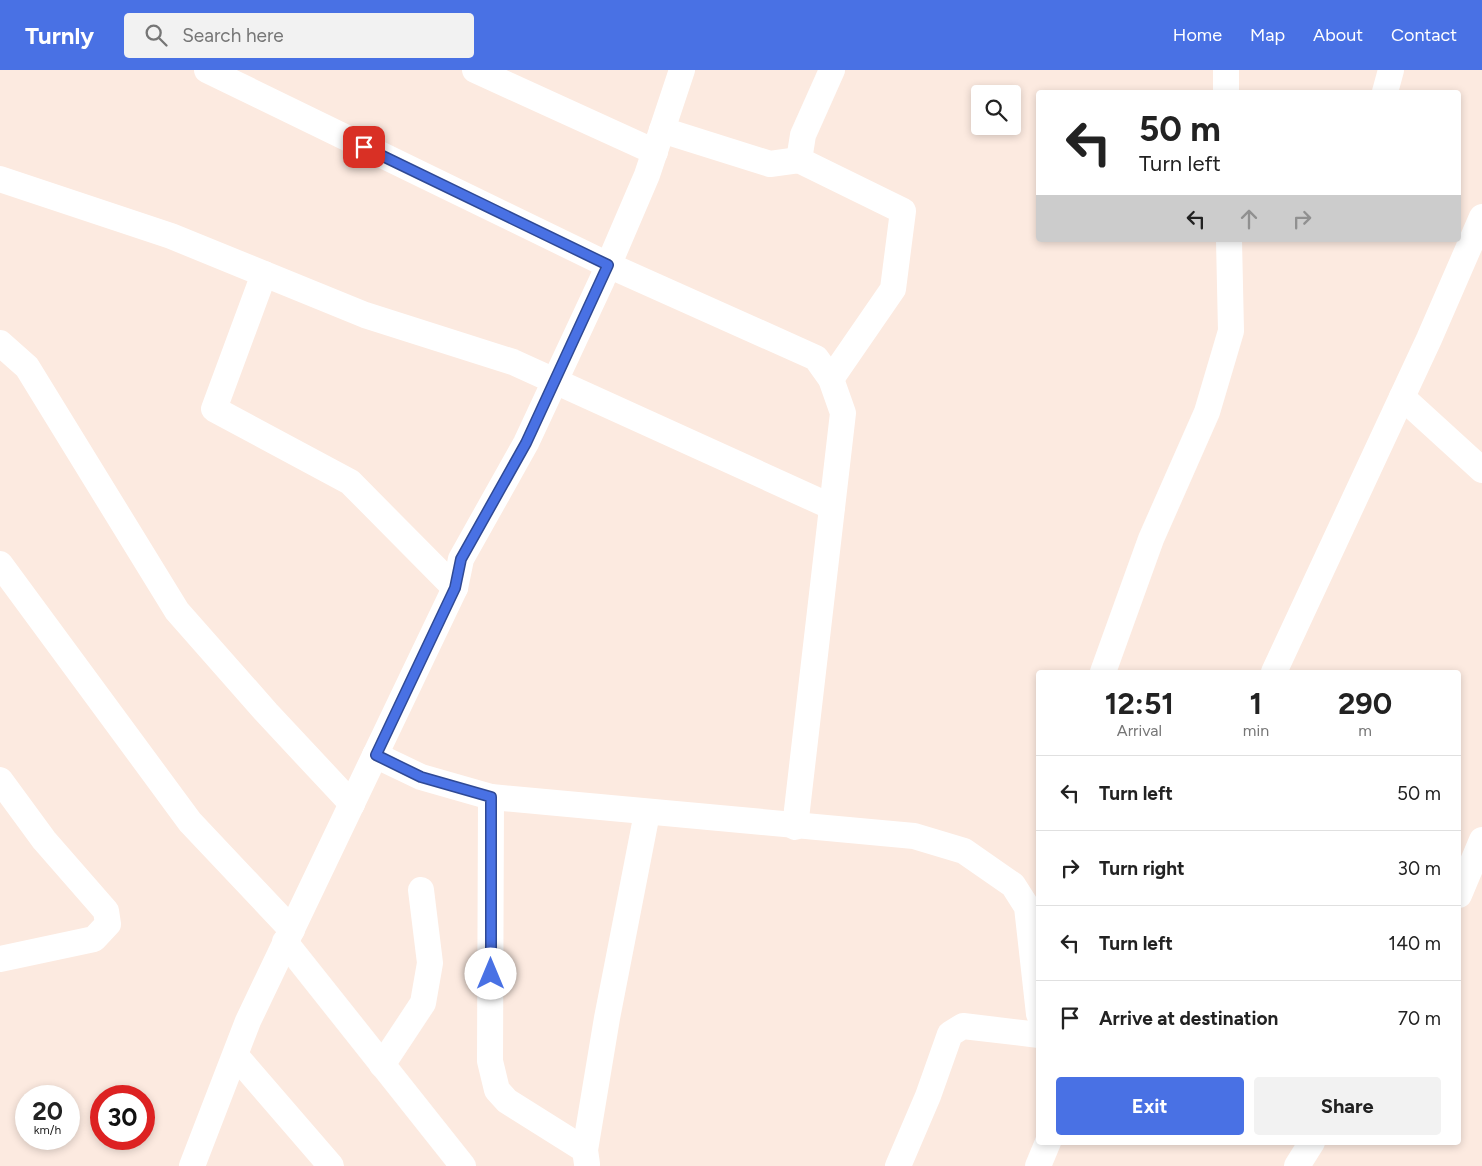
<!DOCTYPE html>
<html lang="en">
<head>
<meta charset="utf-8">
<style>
  :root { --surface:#fff; --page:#f2f2f2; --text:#222; --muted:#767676; --line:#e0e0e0; --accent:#4971e4 }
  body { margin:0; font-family:Figtree,sans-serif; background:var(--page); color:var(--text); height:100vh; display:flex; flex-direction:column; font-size:19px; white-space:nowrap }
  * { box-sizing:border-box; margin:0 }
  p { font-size:16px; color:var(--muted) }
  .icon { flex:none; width:28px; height:28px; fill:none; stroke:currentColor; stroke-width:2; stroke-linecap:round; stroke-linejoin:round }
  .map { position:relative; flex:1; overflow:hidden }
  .drawer { position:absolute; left:1036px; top:600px; width:425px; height:475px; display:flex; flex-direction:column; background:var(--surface); border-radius:5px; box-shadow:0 2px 8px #0003 }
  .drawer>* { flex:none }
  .guide { position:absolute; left:1036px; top:20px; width:425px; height:152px; border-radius:5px; box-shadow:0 2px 8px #0003; background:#fff; color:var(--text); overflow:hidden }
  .tools { position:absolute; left:971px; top:15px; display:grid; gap:10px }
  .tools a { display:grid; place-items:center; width:50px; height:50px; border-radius:5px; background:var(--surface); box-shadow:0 2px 8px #0003; font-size:25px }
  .speed { position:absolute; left:15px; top:1015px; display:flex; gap:10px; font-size:25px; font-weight:700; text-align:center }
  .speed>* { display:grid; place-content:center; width:65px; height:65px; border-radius:50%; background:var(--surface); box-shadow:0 2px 8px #0003; line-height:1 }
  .speed small { font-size:12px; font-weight:400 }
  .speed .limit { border:8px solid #d22; background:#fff; color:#111 }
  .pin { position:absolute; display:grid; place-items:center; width:42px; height:42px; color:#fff; margin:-21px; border-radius:10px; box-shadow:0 2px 8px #0006 }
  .me { position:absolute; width:55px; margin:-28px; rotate:0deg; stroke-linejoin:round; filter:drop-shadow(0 0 4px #0008) }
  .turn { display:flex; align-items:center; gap:18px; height:105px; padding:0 20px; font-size:22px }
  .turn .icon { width:65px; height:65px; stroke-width:2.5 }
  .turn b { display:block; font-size:35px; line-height:42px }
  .lanes { display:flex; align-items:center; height:48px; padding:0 20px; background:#0003; justify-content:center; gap:25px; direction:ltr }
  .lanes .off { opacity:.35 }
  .eta { display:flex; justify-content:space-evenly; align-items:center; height:85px; text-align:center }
  .eta b { font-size:30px; font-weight:700; line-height:35px }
  .cta { display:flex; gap:10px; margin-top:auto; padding:10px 20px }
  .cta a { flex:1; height:58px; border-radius:5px; background:var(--accent); color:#fff; font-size:20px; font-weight:700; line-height:58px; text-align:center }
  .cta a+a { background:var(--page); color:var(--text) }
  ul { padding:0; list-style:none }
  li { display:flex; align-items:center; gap:15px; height:75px; padding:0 20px; border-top:1px solid var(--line) }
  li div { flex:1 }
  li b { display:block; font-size:19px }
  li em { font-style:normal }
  header { display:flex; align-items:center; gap:30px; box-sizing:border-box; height:70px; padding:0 25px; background:var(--accent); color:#fff }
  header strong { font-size:24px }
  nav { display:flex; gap:28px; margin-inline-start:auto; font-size:18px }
  .search { width:350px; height:45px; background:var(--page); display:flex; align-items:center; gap:12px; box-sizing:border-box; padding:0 18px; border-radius:5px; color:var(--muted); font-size:19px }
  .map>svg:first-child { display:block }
</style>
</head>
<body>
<header>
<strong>Turnly</strong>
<div class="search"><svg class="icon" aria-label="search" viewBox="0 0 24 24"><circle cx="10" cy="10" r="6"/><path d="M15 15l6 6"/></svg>Search here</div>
<nav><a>Home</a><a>Map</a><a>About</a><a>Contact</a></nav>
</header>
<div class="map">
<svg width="1482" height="1096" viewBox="0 0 1482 1096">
  <rect width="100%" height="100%" fill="#fceae0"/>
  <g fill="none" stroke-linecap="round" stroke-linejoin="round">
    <g stroke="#fff" stroke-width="26">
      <polyline points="207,0 608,195 816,288 831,309 843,343 795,757"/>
      <polyline points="475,0 655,82"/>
      <polyline points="1226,0 1226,22"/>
      <polyline points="1385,22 1391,0"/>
      <polyline points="662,60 770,94 799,90 903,141 893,219 831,309"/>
      <polyline points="799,90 803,65 832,0"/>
      <polyline points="0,109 171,166 365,245 513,292 832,437"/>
      <polyline points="264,204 214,339 350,412 455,518"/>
      <polyline points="0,273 27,297 177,541 267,643 352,734"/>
      <polyline points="1402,327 1482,400"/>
      <polyline points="0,494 190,752 292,860"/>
      <polyline points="1103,602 1151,469 1207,342 1231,261 1229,170"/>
      <polyline points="1274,602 1429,269 1482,147"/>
      <polyline points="375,685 421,707 491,727 914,766 964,781 1013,815 1027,837 1039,944"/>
      <polyline points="0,710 44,770 106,841 108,854 94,869 0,889"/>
      <polyline points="491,727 490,991 497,1020 507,1031 585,1080"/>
      <polyline points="1459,825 1482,770"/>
      <polyline points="285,872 463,1096"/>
      <polyline points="236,986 331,1096"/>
      <polyline points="382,995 423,933 430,893 421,820"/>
      <polyline points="587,1094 585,1080 607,948 647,743"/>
      <polyline points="192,1096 248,951 455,518 461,489 526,373 602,210 647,105 682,0"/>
      <polyline points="898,1096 928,1026 950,964 963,956 1039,965"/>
      <polyline points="1038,1096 1048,1072"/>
      <polyline points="1297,1096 1312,1072"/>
    </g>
  </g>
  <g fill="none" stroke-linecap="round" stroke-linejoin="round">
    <defs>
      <polyline id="route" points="364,77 608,195 526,373 461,489 455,518 376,685 421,707 491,727 491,904"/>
    </defs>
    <use href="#route" stroke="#2f4994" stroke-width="12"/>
    <use href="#route" stroke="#4971e4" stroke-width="9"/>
  </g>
</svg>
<div class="tools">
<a><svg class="icon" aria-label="search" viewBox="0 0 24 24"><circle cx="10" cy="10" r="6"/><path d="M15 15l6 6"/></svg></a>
</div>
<div class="speed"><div>20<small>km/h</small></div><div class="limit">30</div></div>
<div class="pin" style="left:364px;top:77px;background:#d93025"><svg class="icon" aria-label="arrive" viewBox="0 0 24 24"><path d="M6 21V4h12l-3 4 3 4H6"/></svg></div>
<svg class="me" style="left:491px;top:904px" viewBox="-20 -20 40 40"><circle r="19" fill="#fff"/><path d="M0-13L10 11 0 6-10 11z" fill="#4971e4"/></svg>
<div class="guide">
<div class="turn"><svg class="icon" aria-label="left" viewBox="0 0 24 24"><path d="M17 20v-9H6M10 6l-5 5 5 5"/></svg><div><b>50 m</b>Turn left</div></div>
<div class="lanes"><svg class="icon" aria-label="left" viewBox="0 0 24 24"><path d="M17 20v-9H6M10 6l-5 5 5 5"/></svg><svg class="icon off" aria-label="ahead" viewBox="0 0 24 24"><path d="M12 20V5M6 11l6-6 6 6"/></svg><svg class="icon off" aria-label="right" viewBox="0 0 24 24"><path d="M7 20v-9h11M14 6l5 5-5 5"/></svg></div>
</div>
<section class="drawer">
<div class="eta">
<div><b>12:51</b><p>Arrival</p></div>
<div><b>1</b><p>min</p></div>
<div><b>290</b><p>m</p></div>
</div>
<ul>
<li><svg class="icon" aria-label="left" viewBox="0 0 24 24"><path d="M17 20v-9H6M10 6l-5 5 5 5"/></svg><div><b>Turn left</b></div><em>50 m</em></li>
<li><svg class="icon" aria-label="right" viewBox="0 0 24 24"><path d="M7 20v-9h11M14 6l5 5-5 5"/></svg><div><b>Turn right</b></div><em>30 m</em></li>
<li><svg class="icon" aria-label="left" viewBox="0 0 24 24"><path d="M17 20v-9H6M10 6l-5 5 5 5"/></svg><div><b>Turn left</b></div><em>140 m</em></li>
<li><svg class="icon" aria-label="arrive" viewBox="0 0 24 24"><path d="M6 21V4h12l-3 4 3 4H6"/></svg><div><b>Arrive at destination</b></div><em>70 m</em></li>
</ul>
<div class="cta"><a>Exit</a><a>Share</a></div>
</section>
</div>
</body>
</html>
